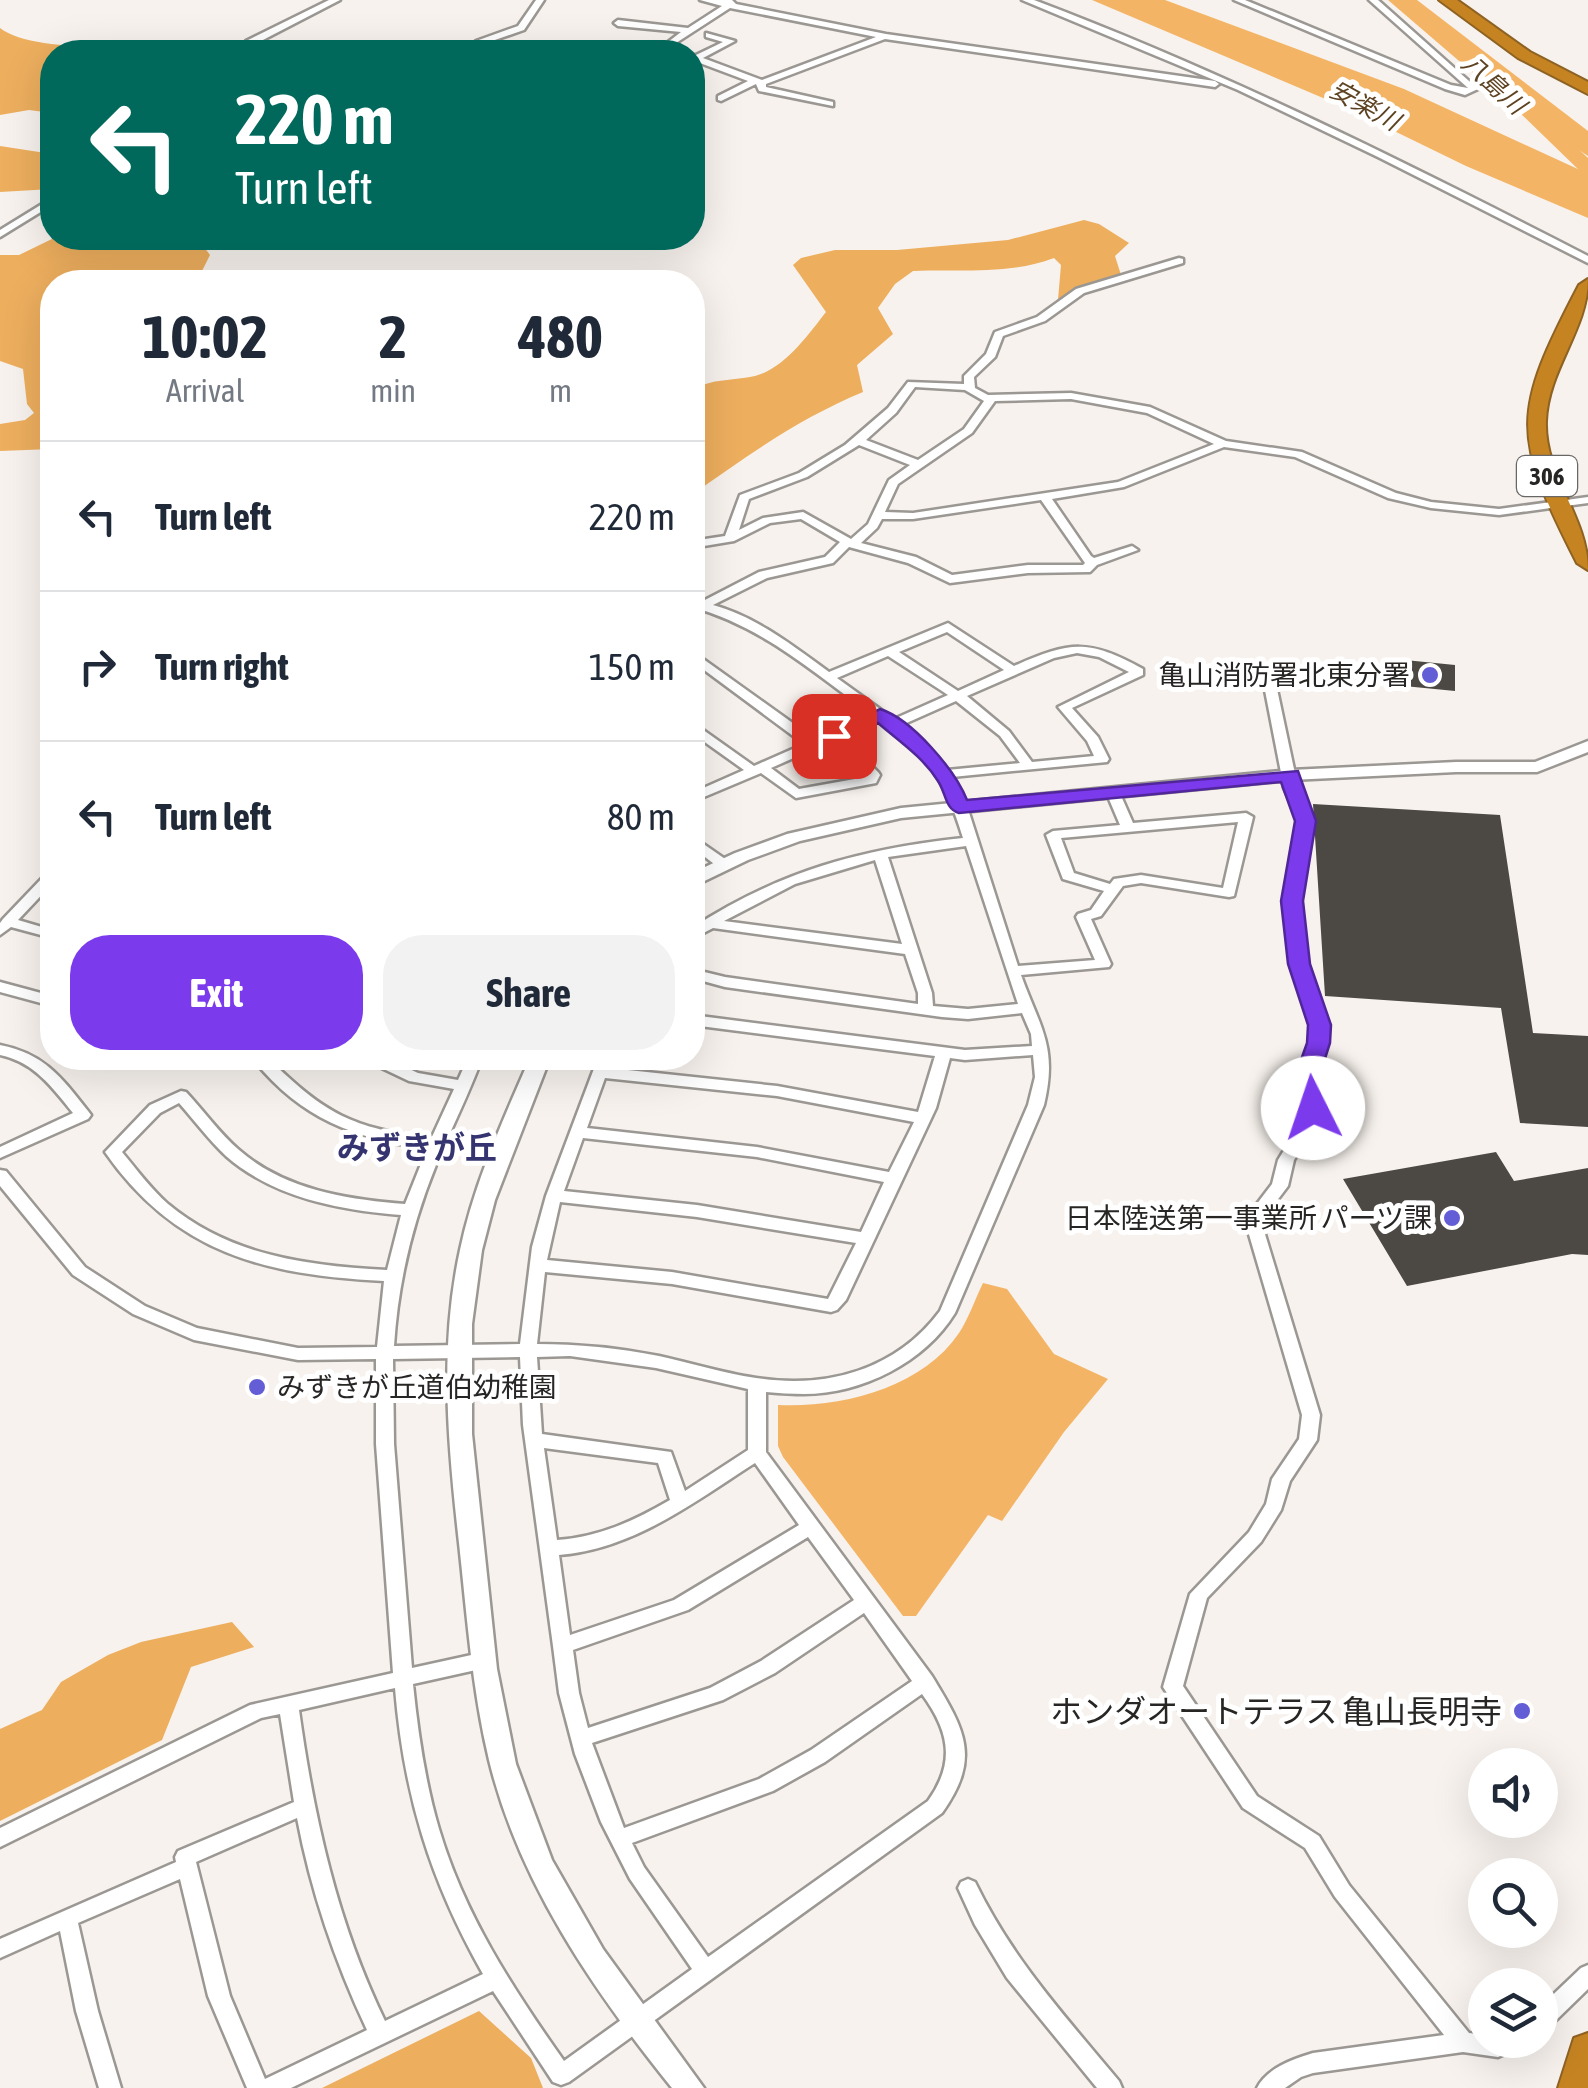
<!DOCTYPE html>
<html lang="en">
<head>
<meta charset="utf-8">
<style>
  :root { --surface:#fff; --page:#f2f2f3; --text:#1f2937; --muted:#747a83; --line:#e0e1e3; --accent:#7c3aed }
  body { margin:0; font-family:"Asap Condensed","Noto Sans JP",sans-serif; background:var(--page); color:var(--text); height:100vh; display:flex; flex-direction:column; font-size:38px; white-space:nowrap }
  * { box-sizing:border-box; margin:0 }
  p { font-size:32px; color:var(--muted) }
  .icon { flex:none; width:55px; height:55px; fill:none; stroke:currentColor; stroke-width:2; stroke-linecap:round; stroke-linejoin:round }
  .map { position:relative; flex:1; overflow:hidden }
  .sheet { position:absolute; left:40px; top:270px; width:665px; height:800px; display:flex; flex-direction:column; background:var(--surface); border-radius:40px; box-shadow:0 10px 40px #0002 }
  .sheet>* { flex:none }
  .guide { position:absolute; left:40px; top:40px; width:665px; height:210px; border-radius:40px; box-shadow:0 10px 40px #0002; background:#00695c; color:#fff; overflow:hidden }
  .fabs { position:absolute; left:1468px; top:1748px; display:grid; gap:20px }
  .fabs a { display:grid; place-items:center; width:90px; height:90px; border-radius:50%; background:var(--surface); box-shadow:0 10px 40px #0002; font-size:50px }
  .pin { position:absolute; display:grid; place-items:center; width:85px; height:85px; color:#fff; margin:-42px; border-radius:20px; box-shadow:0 5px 15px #0006 }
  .me { position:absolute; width:110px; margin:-55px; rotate:356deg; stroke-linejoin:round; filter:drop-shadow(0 0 8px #0008) }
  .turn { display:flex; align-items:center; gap:35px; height:210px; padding:0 30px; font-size:45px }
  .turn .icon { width:130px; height:130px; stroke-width:2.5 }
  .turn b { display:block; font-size:70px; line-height:85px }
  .eta { display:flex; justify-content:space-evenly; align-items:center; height:170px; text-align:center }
  .eta b { font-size:60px; font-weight:700; line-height:70px }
  .action { display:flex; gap:20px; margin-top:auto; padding:20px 30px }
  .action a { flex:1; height:115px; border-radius:40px; background:var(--accent); color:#fff; font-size:40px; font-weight:700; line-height:115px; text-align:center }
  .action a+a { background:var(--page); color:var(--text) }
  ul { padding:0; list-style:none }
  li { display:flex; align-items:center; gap:30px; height:150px; padding:0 30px; border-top:2px solid var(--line) }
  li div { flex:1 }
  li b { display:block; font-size:38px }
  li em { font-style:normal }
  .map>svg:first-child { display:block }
</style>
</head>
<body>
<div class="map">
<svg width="1588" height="2088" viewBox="0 0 1588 2088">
  <rect width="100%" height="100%" fill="#f7f2ed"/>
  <g fill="#edae5e">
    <path d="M0,28C39,58 177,44 228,41L233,46L220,52H52V113L29,110L0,115Z"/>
    <polygon points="0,146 52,154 52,189 0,192"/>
    <path d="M1084,220L1099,224L1129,243L1115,256L1121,275L1073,290L1058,300L1061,265L1054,258C1010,275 960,269 913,271L895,284L878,308L893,334L857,365L863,392C800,418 748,455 693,494V390C711,378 734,381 755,376C785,368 808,335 826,312L793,265L801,258L835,250H897L1008,240Z"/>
    <polygon points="54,238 198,239 210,255 202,271 208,282 52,282 52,449 0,451 0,424 25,420 34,413 27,404 23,369 0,361 0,255 19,255"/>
    <polygon points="232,1622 254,1647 191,1667 162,1740 0,1821 0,1729 42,1710 61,1682 108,1655 141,1642"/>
    <polygon points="479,2011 531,2058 543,2088 322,2088"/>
  </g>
  <g fill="#f4b465">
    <polygon points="1092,0 1165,0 1404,89 1580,170 1588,169 1588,218 1466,166 1349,109"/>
    <polygon points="1388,0 1417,0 1588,131 1588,156 1508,103"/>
    <path d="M983,1283L1007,1289L1054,1354L1108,1379L1064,1432L1002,1521L988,1515L916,1616H903L783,1457L778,1446V1405C841,1408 922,1388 959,1333C969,1318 975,1299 983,1283Z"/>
  </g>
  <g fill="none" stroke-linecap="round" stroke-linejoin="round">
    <polygon fill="#f4b465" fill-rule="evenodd" points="1524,102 1530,103 1588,158 1588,174 1581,172 1518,111 1518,103"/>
  </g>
  <g fill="#4c4945">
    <polygon points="1405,660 1455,665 1455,691 1404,686"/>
    <polygon points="1313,804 1500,815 1533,1033 1588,1036 1588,1127 1520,1123 1501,1008 1325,996"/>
    <polygon points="1496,1152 1514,1181 1588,1168 1588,1255 1572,1254 1407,1286 1343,1179"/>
  </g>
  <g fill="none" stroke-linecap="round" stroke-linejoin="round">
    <defs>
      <g id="street">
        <polygon points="329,0 340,0 259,42 323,49 327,52 251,46 245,52 237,52 246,41"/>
        <polygon points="536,0 544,0 524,30 489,42 532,49 536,52 519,52 481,46 476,52 468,52 476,41 518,26"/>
        <polygon points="700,0 732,0 736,4 886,34 1215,81 1219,84 1215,87 885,39 766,84 766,87 833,102 833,106 759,91 756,84 721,101 718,100 718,96 748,81 692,60 692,55 696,55 723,42 706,37 706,33 735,41 703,58 762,80 876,37 730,8 676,43 675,47 682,52 673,52 667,48 668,42 681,32 618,26 614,23 618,20 688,28 722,6"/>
        <path d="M1022,0H1034C1225,72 1407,163 1588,256V263L1378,157L1238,90Z"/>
        <polygon points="1234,0 1245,0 1451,85 1468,88 1369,0 1378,0 1478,89 1465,95 1445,89"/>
        <polygon points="52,198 52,205 0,237 0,230"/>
        <path d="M1179,258L1183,259V263L1084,293L1045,321L1003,336L995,357L974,377L975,388L988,395L1071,393L1150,407L1226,441L1302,452L1396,493L1431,502L1499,509L1588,497V503L1499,515L1431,508L1388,498L1295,457L1224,447L1124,487L1052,499L1091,556L1094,558L1132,546L1138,550L1097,565L1090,572L1028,573L950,583L908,563L849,547L833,563L767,578L713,605C757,617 793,646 829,672L948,623L1014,666C1071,641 1088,639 1143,669V675L1072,708L1098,737L1109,759L1107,762L952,777L965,800L1018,966L1095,960L1076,917L1078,914L1091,910L1104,891L1063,879L1046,835L1053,831L1120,825L1106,792L1108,789H1118L1133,823L1246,813L1253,817L1234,896L1229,897L1141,883L1123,886L1101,916L1091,919L1111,964L1109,967L1021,975C1040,1028 1058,1046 1044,1105L955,1313C925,1362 862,1394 804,1394C792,1394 778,1393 766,1392V1452L932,1676C964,1729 982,1757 942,1813L569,2082L561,2085L553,2082L493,1991L291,2088H247L208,1996L180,1879L78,1923L98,2011L121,2088H99L76,2011L60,1931L0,1958V1939L176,1862L175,1857L178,1851L294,1802L280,1714L261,1718L0,1847V1828L250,1705L393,1673L376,1444V1359L298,1360L194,1340L133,1314L73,1275L0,1186V1170L6,1171L85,1267L145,1306L197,1328L298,1348L377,1347L384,1281C266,1275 176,1254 105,1152L150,1105L181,1091L186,1092C204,1111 219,1133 239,1150C285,1190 346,1199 405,1204L427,1149C353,1138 301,1119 252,1058H268C326,1115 351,1127 431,1139L454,1089L409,1081L369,1062L366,1058H386L418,1073L458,1080L468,1058H482C469,1094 451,1129 436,1165C412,1224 398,1283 394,1346L520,1344L532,1247L546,1196L598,1058H612L609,1068L777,1086L918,1112L935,1056L692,1025V1015L965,1050L1032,1046L1031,1034L1022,1013L968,1019L942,1017L725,987L692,978V969L725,977L918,1004V993L905,954L713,928L692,939V928C780,871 861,849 963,838C945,779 929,757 879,720L842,737L878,772L880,775L876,783L796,798L761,773L692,802V793L744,770L692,733V722L754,766L804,744L692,661V651L815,739L871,714C814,673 762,626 692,607V599L701,602L759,572L825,557L840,542L801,519L770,523L734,541L692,548V541L725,536L740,495L799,473L845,445L888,408L908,382L964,384V376L986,354L995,332L1037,317L1076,289ZM915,387L965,390L984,401L964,429L918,460L866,440L896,413ZM1071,399L1147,413L1214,444L1118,482L913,513L885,512L898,484L972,433L995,401ZM859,445L910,465L889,480L868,524L851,539L803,512L763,518L739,530L749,499L807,477ZM1041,500L1085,563L1083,565H1028L952,575L916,557L861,543L877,528L882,519H913ZM947,632L1004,670L958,691L899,652ZM1077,653L1099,657L1129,672L1058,707L1087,741L1094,756L1032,762L1009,731L967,696L1054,658ZM888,656L942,691L948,695L894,719L837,678ZM956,701L1000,736L1020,763L947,770L915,734L902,725ZM832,741L866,777L799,789L771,768ZM1238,822L1223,888L1141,875L1114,879L1110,884L1074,873L1061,838ZM966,846L1018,1004L968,1009L933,1006L932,993L888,857ZM875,860L902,944L724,921L795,884ZM1033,1055L1035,1077L1028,1105L940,1311C896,1370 827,1389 756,1378C723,1373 691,1363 659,1356C619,1348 578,1344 537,1344L545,1272L672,1284L831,1312L837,1310L846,1300L936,1108L950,1058L965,1060ZM605,1078L777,1096L914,1122L889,1172L757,1147L587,1128ZM179,1103C195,1121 209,1140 226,1156C274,1198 340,1210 401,1215L387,1270C309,1266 230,1256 168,1204C151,1189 137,1170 122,1152L160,1113ZM583,1138L757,1157L884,1182L861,1232L697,1205L564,1191ZM560,1202L697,1217L856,1243L828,1299L672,1272L547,1260ZM570,1356L656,1368L748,1389V1450L685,1491L671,1452L542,1434L537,1357ZM520,1357L523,1425L553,1646L559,1693L575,1754L601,1822L630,1879L692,1969L564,2061C513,1989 464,1914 439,1829C425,1782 418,1733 413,1684L485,1668L492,1666L494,1660L492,1654L485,1652L412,1668L394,1444L393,1359ZM544,1448L658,1463L670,1500C634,1521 599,1537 557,1540ZM755,1463L799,1525L674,1600L570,1635L559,1555C634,1549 694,1502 755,1463ZM808,1537L854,1600L761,1661L710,1688L588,1728L579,1693L573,1650L688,1610ZM864,1613L912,1681L811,1750L759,1779L624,1828L592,1743L723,1700L775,1673ZM395,1688C404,1796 430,1880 483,1974L385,2021C337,1922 314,1818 299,1710ZM922,1694C949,1731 956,1762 928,1801L708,1957L644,1867L632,1843L773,1791L825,1762ZM297,1818C311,1892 335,1962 367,2030L265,2079L230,1996L196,1862Z"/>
        <path d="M1268,671L1274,675L1298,788L1312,818L1299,901L1306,964L1319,997L1326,1037L1316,1074L1321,1108L1310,1135L1294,1160L1288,1186L1269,1211L1264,1231L1320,1415L1317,1440L1290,1481L1281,1510L1261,1542L1207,1598L1183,1686L1257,1796L1319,1836L1349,1885L1469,2033L1485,2035V2040H1524L1521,2047L1498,2057L1463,2052L1313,2073L1301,2077L1285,2088H1257C1267,2068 1293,2059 1313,2053L1444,2035L1335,1897L1305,1848L1243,1808L1163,1687L1190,1594L1249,1532L1266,1504L1272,1479L1299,1439L1302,1415L1248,1231L1253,1209L1272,1184L1278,1160L1294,1134L1305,1108L1300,1074L1312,1037L1305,997L1292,964L1285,901L1298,818L1284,788L1262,675Z"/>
        <polygon points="692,836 728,861 730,864 728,867 718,867 692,847"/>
        <polygon points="52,872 52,884 18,920 52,930 52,938 11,927 0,935 0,923 3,919 47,873"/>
        <polygon points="0,982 52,996 52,1006 0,992"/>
        <path d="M0,1045C45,1054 61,1077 88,1111L91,1115L88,1119L0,1158V1147L73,1113C52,1087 34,1062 0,1055Z"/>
        <path d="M968,1879L975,1882C1013,1960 1064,2015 1119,2081L1122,2088H1097L1007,1978L975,1925L958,1888L961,1882Z"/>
        <polygon points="1588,1965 1588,1989 1548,2028 1540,2031 1540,2007 1581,1968"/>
      </g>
      <g id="secondary">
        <polygon points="1588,741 1588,752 1537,772 1456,772 1291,780 901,818 800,841 748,860 692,887 692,873 735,853 787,834 901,808 1291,770 1456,762 1535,762"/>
        <path d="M530,1058H550L495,1200L482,1250L472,1324V1434L497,1669L516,1764L552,1860L603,1949L704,2088H672C594,1991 519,1883 489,1760C472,1689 467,1616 459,1543C448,1445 439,1347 460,1250C474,1183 503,1120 530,1058Z"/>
      </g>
      <g id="highway">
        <polygon points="1439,0 1457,0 1530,52 1588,82 1588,94 1518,58"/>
        <path d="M1588,279C1588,329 1548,369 1546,421C1544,475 1588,517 1588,570L1577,563C1511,434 1512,413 1579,285Z"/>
        <polygon points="1588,2033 1588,2088 1558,2088 1574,2038"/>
      </g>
    </defs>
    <use href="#street" stroke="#9b9793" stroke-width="5"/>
    <use href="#secondary" stroke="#9b9793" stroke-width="5"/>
    <use href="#highway" stroke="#8e6223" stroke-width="4"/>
    <use href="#street" fill="#fff" fill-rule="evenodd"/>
    <use href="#secondary" fill="#fff" fill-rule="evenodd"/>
    <use href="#highway" fill="#c58322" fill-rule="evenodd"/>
  </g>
  <path fill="#7c3aed" stroke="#51269a" stroke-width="2.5" d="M880,709C912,719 955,770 967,800L1298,771L1316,821L1303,901L1310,964L1331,1025L1330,1043L1320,1074L1325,1108L1322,1113H1305L1296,1074L1307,1043L1308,1025L1288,964L1281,901L1295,821L1281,782L959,813C945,809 946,793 938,781C923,757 899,741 878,723L834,742L824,736Z"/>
  <g fill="#635dd6" stroke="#fff" stroke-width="4">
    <circle cx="1430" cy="675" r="10"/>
    <circle cx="1452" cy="1218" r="10"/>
    <circle cx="257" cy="1387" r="10"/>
    <circle cx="1522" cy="1711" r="10"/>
  </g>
  <g text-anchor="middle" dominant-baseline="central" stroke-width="10" stroke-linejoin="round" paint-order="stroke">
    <g font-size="25" font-style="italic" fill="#5e4322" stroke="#fff">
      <text transform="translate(1494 84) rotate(42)">八島川</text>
      <text transform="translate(1365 105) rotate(29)">安楽川</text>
    </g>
    <rect fill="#fff" stroke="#686766" stroke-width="2.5" x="1517" y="456" width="60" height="40" rx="8"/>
    <g font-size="25" font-weight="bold" fill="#282624">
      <text x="1547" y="476">306</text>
    </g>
    <g font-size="28" fill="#282624" stroke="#fff" text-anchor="end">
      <text x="1410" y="675">亀山消防署北東分署</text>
      <text x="1432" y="1218">日本陸送第一事業所 パーツ課</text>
      <text x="277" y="1387" text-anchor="start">みずきが丘道伯幼稚園</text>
    </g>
    <g font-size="32" font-weight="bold" fill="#353470" stroke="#fff">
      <text x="417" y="1147">みずきが丘</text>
    </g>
    <g font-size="32" fill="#282624" stroke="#fff" text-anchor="end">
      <text x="1502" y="1711">ホンダオートテラス 亀山長明寺</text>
    </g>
  </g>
</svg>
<div class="fabs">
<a><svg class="icon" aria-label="sound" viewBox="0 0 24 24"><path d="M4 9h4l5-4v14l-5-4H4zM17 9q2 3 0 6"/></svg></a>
<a><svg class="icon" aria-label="search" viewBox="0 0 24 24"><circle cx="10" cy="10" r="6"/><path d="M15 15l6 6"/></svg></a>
<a><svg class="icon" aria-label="layers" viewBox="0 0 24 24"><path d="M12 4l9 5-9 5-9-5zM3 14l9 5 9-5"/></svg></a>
</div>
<div class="pin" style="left:834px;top:736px;background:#d93025"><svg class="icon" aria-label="arrive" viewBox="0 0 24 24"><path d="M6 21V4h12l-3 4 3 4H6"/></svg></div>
<svg class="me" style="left:1313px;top:1108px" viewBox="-20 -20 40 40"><circle r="19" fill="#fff"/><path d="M0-13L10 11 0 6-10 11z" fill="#7c3aed"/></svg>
<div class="guide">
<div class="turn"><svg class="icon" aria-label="left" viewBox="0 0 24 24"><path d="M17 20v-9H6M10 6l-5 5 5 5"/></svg><div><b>220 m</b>Turn left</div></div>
</div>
<section class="sheet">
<div class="eta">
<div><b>10:02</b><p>Arrival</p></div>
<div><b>2</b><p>min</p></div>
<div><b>480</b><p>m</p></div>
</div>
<ul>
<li><svg class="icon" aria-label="left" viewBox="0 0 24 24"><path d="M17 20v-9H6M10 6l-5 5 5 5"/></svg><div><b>Turn left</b></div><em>220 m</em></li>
<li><svg class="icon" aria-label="right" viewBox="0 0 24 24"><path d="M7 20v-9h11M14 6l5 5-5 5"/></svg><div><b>Turn right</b></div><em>150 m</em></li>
<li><svg class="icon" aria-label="left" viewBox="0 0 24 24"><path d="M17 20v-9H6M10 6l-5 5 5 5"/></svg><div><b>Turn left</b></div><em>80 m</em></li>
</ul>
<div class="action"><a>Exit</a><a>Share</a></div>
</section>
</div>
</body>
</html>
